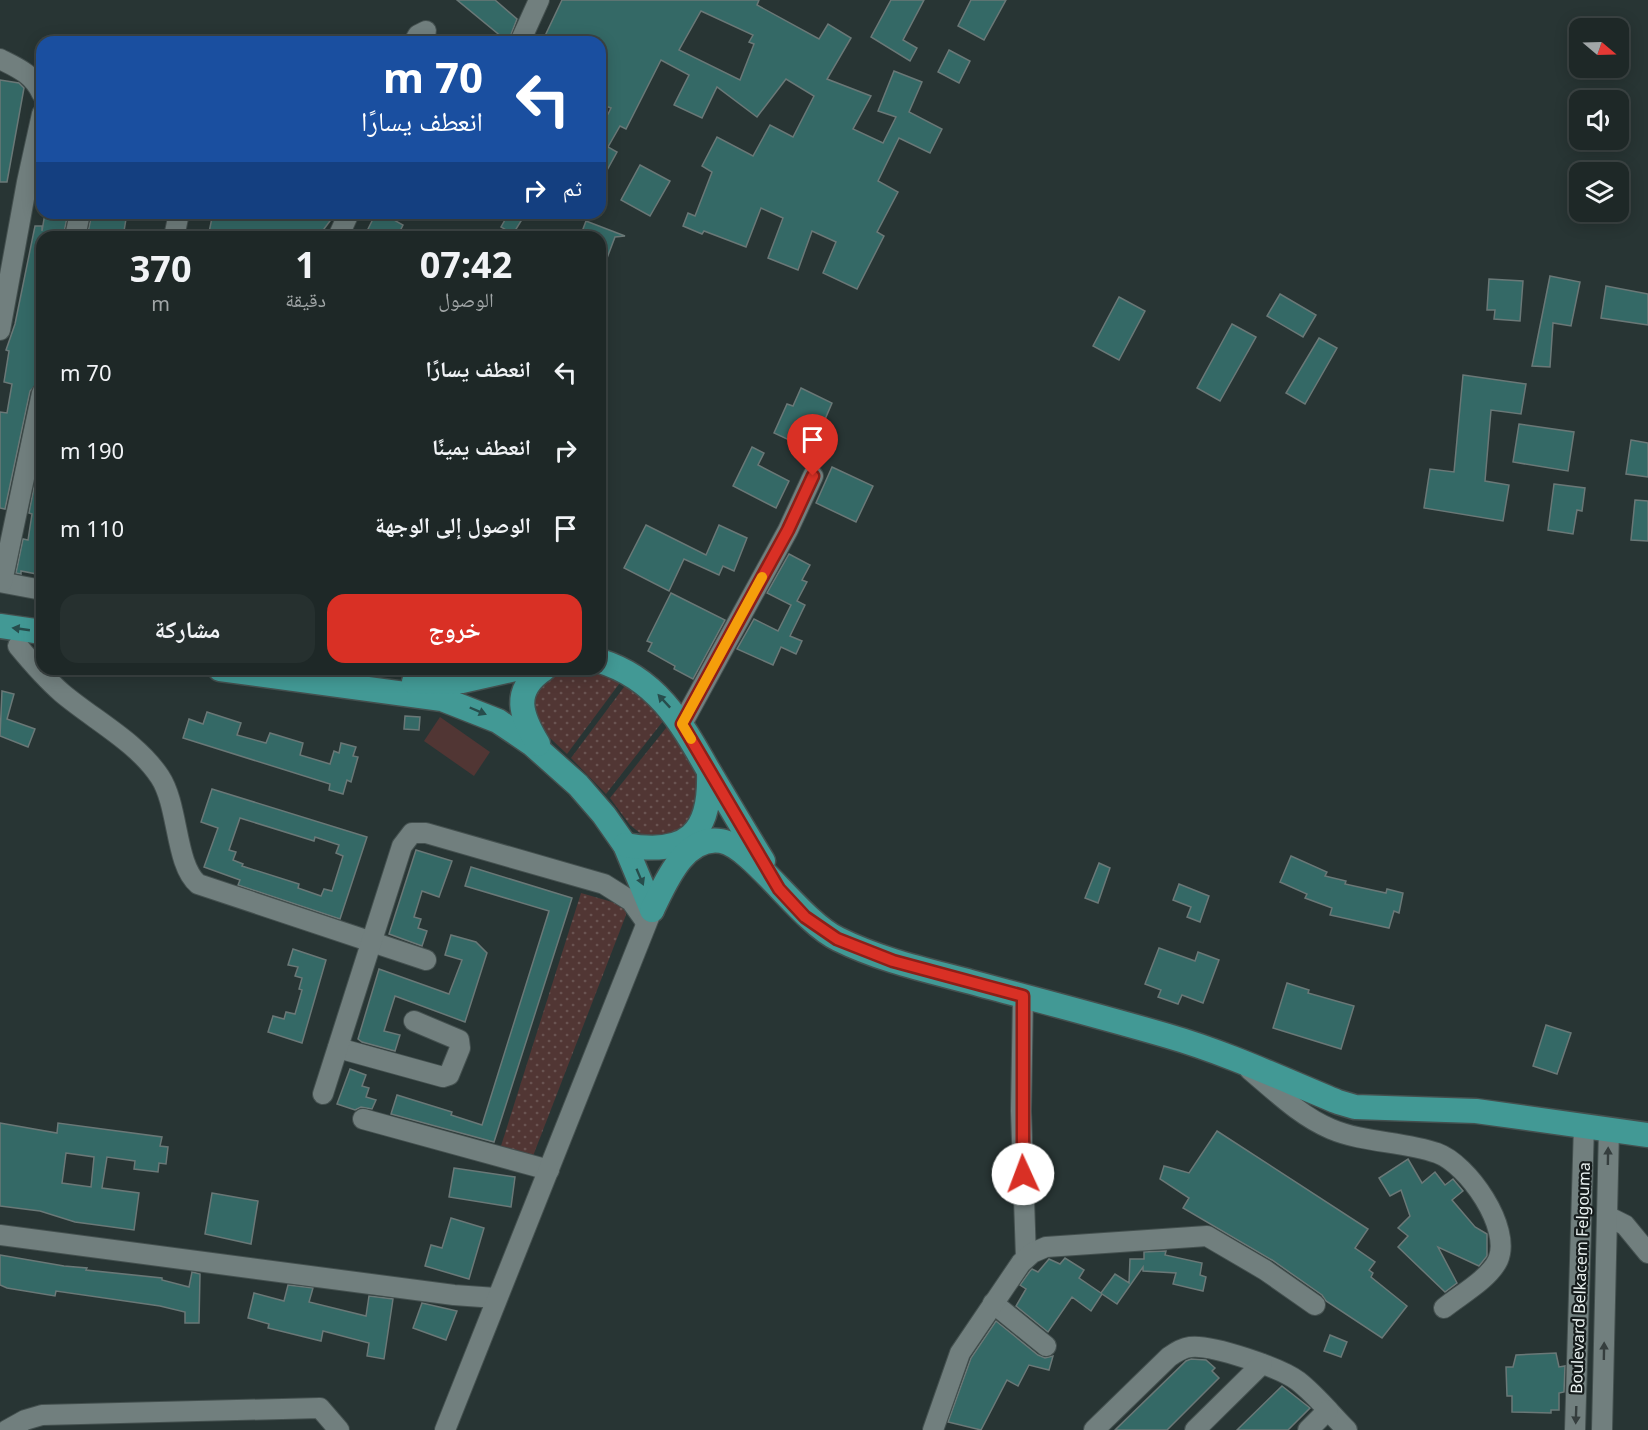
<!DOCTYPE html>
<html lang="ar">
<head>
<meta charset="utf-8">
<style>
  :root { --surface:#1e2827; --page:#26302f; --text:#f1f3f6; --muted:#a1a6a7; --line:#3c4444; --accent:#d93025 }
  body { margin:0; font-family:"Noto Sans","Noto Naskh Arabic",sans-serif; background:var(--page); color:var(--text); direction:rtl; height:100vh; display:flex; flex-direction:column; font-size:22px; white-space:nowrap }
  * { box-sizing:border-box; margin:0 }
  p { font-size:20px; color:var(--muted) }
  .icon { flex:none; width:33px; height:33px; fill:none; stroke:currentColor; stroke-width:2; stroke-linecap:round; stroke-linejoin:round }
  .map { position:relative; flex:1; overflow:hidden; direction:ltr }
  .sheet { position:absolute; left:36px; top:231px; width:570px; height:444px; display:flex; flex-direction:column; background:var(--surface); border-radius:18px; box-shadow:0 3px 15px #0003,0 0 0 2px var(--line); direction:rtl }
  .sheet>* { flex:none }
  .banner { position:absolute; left:36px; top:36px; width:570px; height:183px; border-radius:18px; box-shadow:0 3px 15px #0003,0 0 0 2px var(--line); direction:rtl; background:#1a4fa0; color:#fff; overflow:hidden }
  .needle { width:39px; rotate:109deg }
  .buttons { position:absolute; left:1569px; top:18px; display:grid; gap:12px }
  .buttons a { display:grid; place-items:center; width:60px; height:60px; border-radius:12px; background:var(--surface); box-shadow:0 3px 15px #0003,0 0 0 2px var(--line); font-size:30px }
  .pin { position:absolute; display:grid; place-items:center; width:51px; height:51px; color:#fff; margin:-62px -26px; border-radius:50% 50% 50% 0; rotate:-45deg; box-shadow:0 0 6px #0007 }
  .pin .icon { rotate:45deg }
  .me { position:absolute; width:66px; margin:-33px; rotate:358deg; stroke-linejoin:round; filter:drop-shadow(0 0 4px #0008) }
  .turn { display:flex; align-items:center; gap:21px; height:126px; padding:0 24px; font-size:27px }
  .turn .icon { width:78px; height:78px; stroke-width:2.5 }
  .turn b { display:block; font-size:42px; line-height:51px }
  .then { display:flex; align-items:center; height:57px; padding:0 24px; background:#0003; gap:12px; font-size:22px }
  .eta { display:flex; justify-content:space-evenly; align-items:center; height:102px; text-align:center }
  .eta b { font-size:36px; font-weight:700; line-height:42px }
  .button { display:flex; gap:12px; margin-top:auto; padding:12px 24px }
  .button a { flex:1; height:69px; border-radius:18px; background:var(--accent); color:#fff; font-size:24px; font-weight:700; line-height:69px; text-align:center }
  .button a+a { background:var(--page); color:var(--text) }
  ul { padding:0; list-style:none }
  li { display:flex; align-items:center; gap:18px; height:78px; padding:0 24px }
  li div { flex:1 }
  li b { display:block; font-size:22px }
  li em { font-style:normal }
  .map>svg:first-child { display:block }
</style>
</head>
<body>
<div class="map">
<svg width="1648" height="1430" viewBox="0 0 1648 1430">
  <defs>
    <pattern id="grass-dots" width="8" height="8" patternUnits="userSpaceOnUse" patternTransform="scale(1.5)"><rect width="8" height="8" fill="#513634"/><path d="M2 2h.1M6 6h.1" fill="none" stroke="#6a5452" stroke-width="1.8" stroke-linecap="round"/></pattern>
  </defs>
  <rect width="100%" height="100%" fill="#283534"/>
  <g fill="url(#grass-dots)">
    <polygon points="570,669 602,673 622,680 567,754 535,724 534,696 551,674"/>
    <polygon points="627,683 667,716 606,794 571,758"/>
    <polygon points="670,723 704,788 689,832 646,838 630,825 610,798"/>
    <polygon points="581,893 619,904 626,910 626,915 533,1156 501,1146"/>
  </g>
  <polygon fill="#513634" points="440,717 490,752 474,776 424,741"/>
  <g fill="#346966" stroke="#6a7877" stroke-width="1.5" fill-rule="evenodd">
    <polygon points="457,0 495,0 517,19 508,42"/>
    <path d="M562,0H759L757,5L819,39L828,24L851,38L827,79L871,96L853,129L883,143L896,117L878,111L894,71L922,82L909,112L942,129L930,153L899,138L878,181L898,192L877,232L884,236L857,289L823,273L836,242L812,231L798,270L768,258L783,218L761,208L746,247L704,231L702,234L683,226L688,213L695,216L712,172L702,166L717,137L753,156L770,125L793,137L814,96L786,79L757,117L717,87L702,118L674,105L689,75L661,60L626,129L620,126L608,147L617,152L600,183V130L611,108L600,104V42H533L536,35L543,40ZM701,11L753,35L749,42L754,44L740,80L679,50Z"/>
    <polygon points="891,0 924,0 903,40 917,48 910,61 871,37"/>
    <polygon points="971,0 1006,0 984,40 958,26"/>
    <polygon points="949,50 970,61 959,83 938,72"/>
    <polygon points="0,80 19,83 24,88 7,182 0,182"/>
    <polygon points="640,165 670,181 650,216 621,200"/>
    <polygon points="45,213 68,213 63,237 42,237 42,369 40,381 30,391 5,509 0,508 0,412 7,413 12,384 4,382 9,351 6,350 15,324 35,226 42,226 42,231"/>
    <polygon points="92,213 127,213 123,237 87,237"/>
    <polygon points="213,213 336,213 318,237 208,237"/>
    <polygon points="376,213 394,213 392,219 403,225 397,237 364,237"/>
    <polygon points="509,213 526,213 513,234 501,227"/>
    <polygon points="586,221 625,236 615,237 601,274 600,237 580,237"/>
    <polygon points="1550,276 1580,282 1571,326 1553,323 1550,367 1532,366"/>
    <polygon points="1489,279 1523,281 1520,321 1494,319 1495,310 1487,310"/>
    <polygon points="1606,286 1648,294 1648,325 1601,318"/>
    <polygon points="1280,294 1316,315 1303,337 1267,316"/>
    <polygon points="1119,297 1145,311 1119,360 1093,346"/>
    <polygon points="1232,324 1256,337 1220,401 1197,388"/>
    <polygon points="1319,338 1337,348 1305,404 1286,393"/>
    <polygon points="1463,375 1526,384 1521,414 1491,410 1485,481 1509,485 1503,521 1424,508 1430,469 1454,472"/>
    <polygon points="801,388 832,403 823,424 814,420 802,446 774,433 787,404 793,406"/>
    <polygon points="1519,424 1574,432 1568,471 1513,462"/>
    <polygon points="1631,440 1648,443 1648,477 1626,474"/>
    <polygon points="752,447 764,453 758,465 789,481 776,508 733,486"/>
    <polygon points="832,467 873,486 856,522 816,503"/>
    <polygon points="36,477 42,478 42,575 21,571 21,574 16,573 23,539 28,540 32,514 29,513"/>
    <polygon points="1554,484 1585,488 1582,511 1577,510 1573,534 1548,530"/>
    <polygon points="1635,500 1648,501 1648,541 1631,540"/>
    <polygon points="646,525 706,555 719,525 747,538 734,571 723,566 719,575 684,559 669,591 624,568"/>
    <polygon points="789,554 810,565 802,580 807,582 797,601 805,605 790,636 802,641 796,654 781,647 773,665 737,649 754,619 778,631 791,605 767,593"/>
    <polygon points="671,593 725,620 693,679 674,669 675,666 648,651 652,643 647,641"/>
    <polygon points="2,691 14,694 7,719 35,729 28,747 0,736"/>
    <polygon points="207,712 241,723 237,735 266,743 270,733 303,743 300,755 330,764 334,751 339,753 341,743 356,747 353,756 358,757 351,782 347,780 343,794 329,790 330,784 183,738 189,719 203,724"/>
    <polygon points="405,716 420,717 419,730 404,729"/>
    <path d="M212,789L367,837L340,919L238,885L240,880L204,867L218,828L201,822ZM240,818L314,841L315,837L339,845L336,853L343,856L332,891L324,889L321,896L298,888L299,884L242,866L243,864L233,860L236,852L229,850Z"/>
    <polygon points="416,850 452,861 439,897 422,891 414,917 421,919 418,928 427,931 422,946 389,934"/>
    <polygon points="1291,856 1327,872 1325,876 1346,881 1345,884 1386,893 1387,889 1403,893 1399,913 1394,911 1389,928 1330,915 1332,908 1305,898 1307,894 1280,882"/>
    <polygon points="1099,863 1110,868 1098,903 1085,898"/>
    <polygon points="471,867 572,898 494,1142 391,1114 397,1095 452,1112 451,1115 482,1125 549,911 465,886"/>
    <polygon points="1179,884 1209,896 1200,922 1187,917 1191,907 1173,900"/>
    <polygon points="451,935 476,942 487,953 465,1022 395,996 384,1031 400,1035 395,1051 362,1042 358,1039 379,969 449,994 462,960 445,955"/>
    <polygon points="1159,948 1195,961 1198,952 1219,960 1203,1003 1182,995 1178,1004 1158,997 1161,990 1145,984"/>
    <polygon points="293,949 326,960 302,1043 268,1032 273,1016 284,1019 286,1012 295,1014 302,990 299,989 302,978 295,976 298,967 288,965"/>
    <polygon points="1287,983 1309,990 1308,993 1354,1006 1341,1049 1273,1028"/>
    <polygon points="1546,1025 1571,1033 1557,1074 1533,1066"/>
    <polygon points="350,1069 366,1075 362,1086 369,1088 366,1097 376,1100 372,1109 361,1107 355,1110 337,1104"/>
    <path d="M0,1123L57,1133L58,1123L162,1137L160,1146L168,1147L166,1164L159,1163L158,1172L134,1169L135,1161L107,1157L102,1188L139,1193L134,1230L75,1222L40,1211L0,1206ZM66,1153L94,1157L91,1187L62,1183Z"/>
    <polygon points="1217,1131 1368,1229 1355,1248 1375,1262 1369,1270 1373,1273 1371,1277 1407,1306 1382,1338 1326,1301 1322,1295 1272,1260 1183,1208 1189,1198 1160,1179 1164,1166 1189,1173"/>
    <polygon points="1408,1159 1422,1183 1435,1172 1445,1185 1453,1179 1463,1191 1452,1200 1475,1227 1487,1234 1487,1256 1479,1266 1438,1247 1457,1283 1445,1292 1398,1247 1408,1236 1398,1228 1410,1216 1401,1190 1390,1196 1379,1178"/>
    <polygon points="454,1168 515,1177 511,1207 449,1197"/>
    <polygon points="212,1193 258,1201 251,1244 205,1234"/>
    <polygon points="451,1218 484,1228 469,1279 425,1266 431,1245 442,1248"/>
    <polygon points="1166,1251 1165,1255 1202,1263 1200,1275 1206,1277 1203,1291 1173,1284 1176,1273 1143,1271 1143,1267 1117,1304 1102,1294 1091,1311 1072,1297 1048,1332 1016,1306 1026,1289 1020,1285 1030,1271 1032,1269 1038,1272 1049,1259 1060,1264 1065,1258 1084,1270 1079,1278 1101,1293 1115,1274 1129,1283 1130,1259 1144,1259 1144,1252"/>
    <polygon points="0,1255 64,1266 87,1268 86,1270 162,1278 162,1280 189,1287 192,1272 200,1274 199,1323 185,1323 185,1312 160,1306 56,1291 55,1296 7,1288 0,1285"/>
    <polygon points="288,1285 313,1288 309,1302 366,1316 369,1296 393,1299 384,1359 367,1356 369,1343 323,1331 321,1341 268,1328 269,1324 248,1318 254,1293 284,1301"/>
    <polygon points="422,1303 457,1311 446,1340 413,1328"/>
    <polygon points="996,1321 1038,1355 1045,1358 1053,1356 1049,1370 1029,1365 1018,1386 1007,1380 981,1430 948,1422 971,1358"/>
    <polygon points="1330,1335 1347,1342 1341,1357 1324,1351"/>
    <polygon points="1556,1353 1559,1367 1565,1366 1564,1392 1559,1393 1559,1410 1551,1410 1551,1413 1512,1412 1512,1396 1507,1396 1506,1367 1513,1367 1516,1355"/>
    <polygon points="1191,1359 1206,1360 1215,1368 1212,1371 1219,1378 1167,1430 1115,1430 1186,1361"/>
    <polygon points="1282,1386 1310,1408 1288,1430 1237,1430"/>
  </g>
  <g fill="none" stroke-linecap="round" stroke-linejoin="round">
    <defs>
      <g id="minor">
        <polyline points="414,42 418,35 426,31"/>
        <polyline points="520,42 539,0"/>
        <path d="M0,59C18,68 33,74 42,94"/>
        <polyline points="75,237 80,213"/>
        <polyline points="174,237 179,213"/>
        <polyline points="338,237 349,213"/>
        <polyline points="0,330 27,182 42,114"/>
        <polyline points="0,582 42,590"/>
        <polyline points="2,582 42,393"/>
        <path d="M18,646C32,663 46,679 62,693C94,720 137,742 160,777C179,806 175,865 198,884L426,960"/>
        <polyline points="682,724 788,530 813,476"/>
        <polyline points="1023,996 1021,1111 1026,1258"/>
        <polyline points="338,1048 443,1077 449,1075 460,1048 459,1040 414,1021"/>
        <path d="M1250,1070C1275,1091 1300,1116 1331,1129C1364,1143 1403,1141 1437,1153C1468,1164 1512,1228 1498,1260C1489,1279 1460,1295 1444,1308"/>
        <polyline points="323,1094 402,846 412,833 426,833 604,884 631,901 646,922"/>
        <polyline points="363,1119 549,1170"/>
        <polyline points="1607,1216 1625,1225 1648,1253"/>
        <polyline points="0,1235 454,1295 496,1298"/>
        <polyline points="993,1303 1046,1346"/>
        <polyline points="7,1430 25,1420 42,1415 320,1408 339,1430"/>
        <polyline points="445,1430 652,910"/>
        <polyline points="933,1430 960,1353 1021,1263 1032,1253 1046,1247 1207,1236 1265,1270 1315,1305"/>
        <path d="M1094,1430L1169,1357C1176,1352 1182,1348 1190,1347C1211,1344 1281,1368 1298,1381C1316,1395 1331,1414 1347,1430"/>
        <polyline points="1195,1430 1262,1364"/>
        <polyline points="1308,1430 1328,1410"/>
        <polyline points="1575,1430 1584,1125"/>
        <polyline points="1602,1430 1609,1129"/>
      </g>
      <g id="major">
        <polyline points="0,626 42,632"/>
        <path d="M600,661C658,679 682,724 710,773C728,803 745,832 763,861"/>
        <polyline points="220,669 442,699 498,721 532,744 578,785 604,815 625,845 652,910"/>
        <polyline points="414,682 462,681 515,669"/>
        <path d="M538,744C521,716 511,691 544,669"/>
        <path d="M625,845C687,856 711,834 709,772"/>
        <path d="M652,910C665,884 684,835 721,841C752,846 799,920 838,939C880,960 926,970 971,982C1037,1000 1103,1017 1168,1036C1227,1053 1282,1079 1338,1102L1355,1107L1476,1111L1648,1135"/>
      </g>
    </defs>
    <use href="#minor" stroke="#44504f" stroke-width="22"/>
    <use href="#major" stroke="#44504f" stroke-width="27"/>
    <use href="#minor" stroke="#717f7e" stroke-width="20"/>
    <use href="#major" stroke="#429995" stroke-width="24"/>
  </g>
  <defs><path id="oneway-solid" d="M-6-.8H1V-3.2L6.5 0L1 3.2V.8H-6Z" transform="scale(1.5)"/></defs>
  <g fill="#274d4c">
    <use href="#oneway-solid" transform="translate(21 629) rotate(-172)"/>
    <use href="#oneway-solid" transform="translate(664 701) rotate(-133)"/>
    <use href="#oneway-solid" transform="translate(478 711) rotate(23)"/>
    <use href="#oneway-solid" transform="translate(640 877) rotate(67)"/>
  </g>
  <g fill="#353e3e">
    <use href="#oneway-solid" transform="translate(1608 1156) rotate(-89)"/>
    <use href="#oneway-solid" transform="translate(1604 1351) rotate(-89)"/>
    <use href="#oneway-solid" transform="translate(1576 1415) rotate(92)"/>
  </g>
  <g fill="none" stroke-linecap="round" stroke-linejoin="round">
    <defs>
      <polyline id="route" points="813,476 788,530 682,724 779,889 805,917 837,939 893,961 1023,996 1023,1174"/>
    </defs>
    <use href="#route" stroke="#8d1f18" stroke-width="15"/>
    <use href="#route" stroke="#d93025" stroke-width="10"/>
    <polyline stroke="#f59e0b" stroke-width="10" points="691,739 682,724 762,577"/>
  </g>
  <g text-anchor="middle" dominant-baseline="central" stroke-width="4.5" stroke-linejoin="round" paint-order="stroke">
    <g font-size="16" fill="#eaf2f1" stroke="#151b1b">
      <text transform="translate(1580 1278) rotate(-88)">Boulevard Belkacem Felgouma</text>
    </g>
  </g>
</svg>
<div class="buttons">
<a><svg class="needle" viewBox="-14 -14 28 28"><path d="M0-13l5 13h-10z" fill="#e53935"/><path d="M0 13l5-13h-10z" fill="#a1a6a7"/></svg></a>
<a><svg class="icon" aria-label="sound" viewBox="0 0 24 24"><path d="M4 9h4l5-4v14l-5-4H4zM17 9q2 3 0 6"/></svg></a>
<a><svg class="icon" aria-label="layers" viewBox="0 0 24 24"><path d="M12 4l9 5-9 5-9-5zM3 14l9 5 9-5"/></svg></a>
</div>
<div class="pin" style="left:813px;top:476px;background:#d93025"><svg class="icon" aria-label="arrive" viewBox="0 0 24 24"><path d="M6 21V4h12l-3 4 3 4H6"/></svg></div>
<svg class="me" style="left:1023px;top:1174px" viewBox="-20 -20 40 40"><circle r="19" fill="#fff"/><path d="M0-13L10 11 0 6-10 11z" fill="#d93025"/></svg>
<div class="banner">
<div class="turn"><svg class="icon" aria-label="left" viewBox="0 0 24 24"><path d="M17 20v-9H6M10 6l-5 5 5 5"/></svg><div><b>70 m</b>انعطف يسارًا</div></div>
<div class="then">ثم<svg class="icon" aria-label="right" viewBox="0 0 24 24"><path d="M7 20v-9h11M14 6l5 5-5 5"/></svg></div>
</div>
<section class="sheet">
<div class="eta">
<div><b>07:42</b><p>الوصول</p></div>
<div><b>1</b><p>دقيقة</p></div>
<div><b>370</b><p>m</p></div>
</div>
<ul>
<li><svg class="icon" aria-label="left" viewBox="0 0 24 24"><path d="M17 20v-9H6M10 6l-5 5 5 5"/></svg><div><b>انعطف يسارًا</b></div><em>70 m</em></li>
<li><svg class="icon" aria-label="right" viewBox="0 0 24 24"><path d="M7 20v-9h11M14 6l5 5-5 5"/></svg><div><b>انعطف يمينًا</b></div><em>190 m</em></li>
<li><svg class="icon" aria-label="arrive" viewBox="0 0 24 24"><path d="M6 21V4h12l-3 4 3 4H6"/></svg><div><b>الوصول إلى الوجهة</b></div><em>110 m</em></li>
</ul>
<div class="button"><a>خروج</a><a>مشاركة</a></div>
</section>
</div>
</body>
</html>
